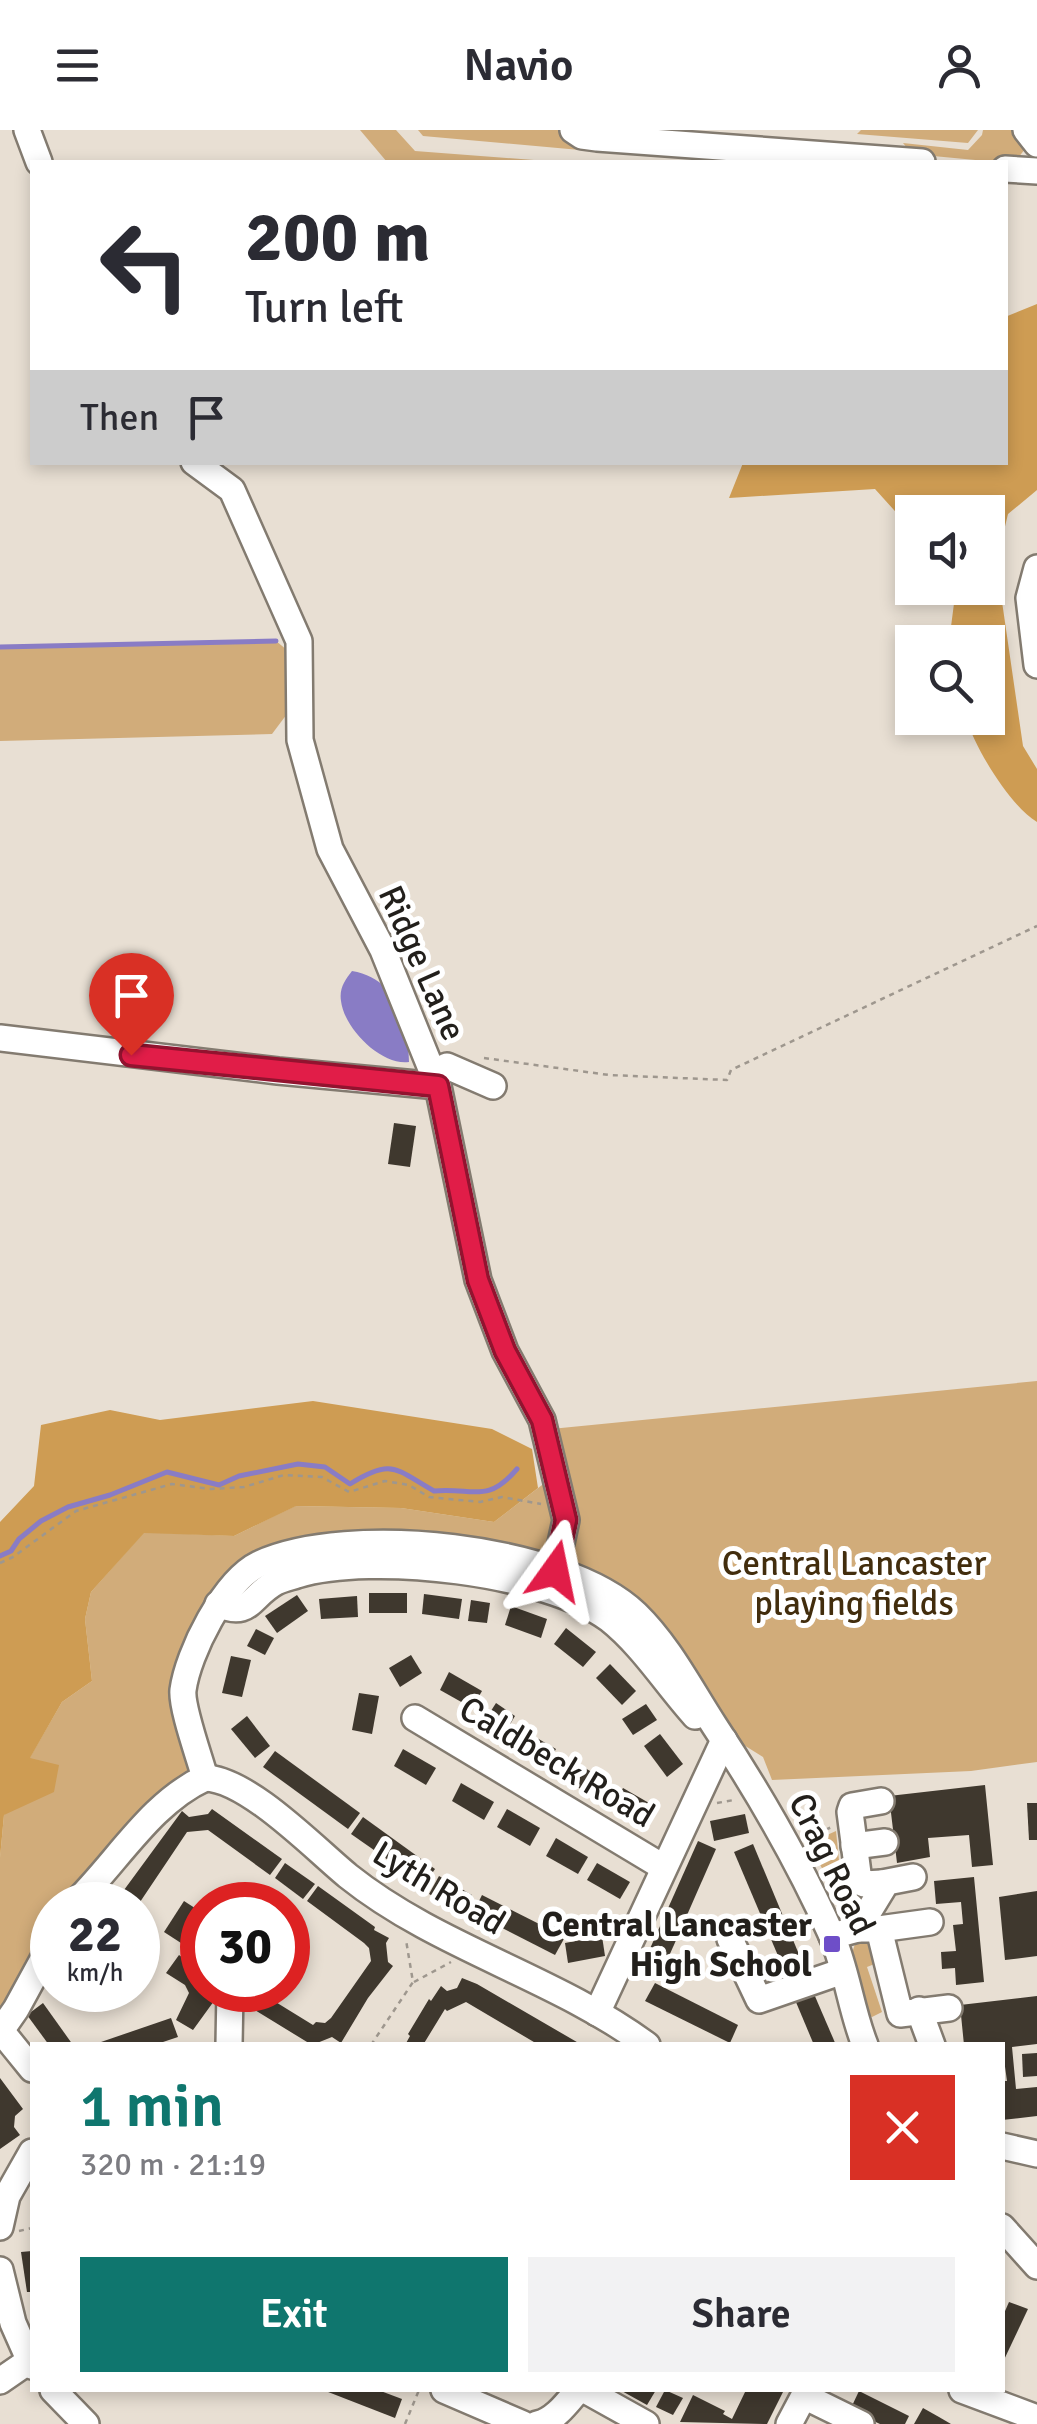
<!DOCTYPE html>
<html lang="en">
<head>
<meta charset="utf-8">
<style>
  :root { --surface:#fff; --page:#f2f2f3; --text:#2b2b33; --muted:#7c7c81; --accent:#0f766e }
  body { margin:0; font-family:Signika,sans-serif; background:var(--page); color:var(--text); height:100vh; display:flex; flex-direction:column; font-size:38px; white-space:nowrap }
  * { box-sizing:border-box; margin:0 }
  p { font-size:32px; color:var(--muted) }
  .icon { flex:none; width:55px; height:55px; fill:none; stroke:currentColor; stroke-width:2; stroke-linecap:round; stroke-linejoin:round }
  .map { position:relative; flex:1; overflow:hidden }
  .sheet { position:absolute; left:30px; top:1912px; width:975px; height:350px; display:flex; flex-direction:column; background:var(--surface); border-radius:0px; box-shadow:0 5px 15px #0003 }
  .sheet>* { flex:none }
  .top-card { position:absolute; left:30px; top:30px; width:978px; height:305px; border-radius:0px; box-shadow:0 5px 15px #0003; background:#fff; color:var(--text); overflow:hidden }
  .tools { position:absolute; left:895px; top:365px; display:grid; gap:20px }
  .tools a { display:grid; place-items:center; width:110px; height:110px; border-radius:0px; background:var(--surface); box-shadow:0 5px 15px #0003; font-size:50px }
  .speed { position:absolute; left:30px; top:1752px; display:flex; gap:20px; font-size:50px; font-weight:700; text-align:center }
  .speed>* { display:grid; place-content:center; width:130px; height:130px; border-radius:50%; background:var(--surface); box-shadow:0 5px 15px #0003; line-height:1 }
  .speed small { font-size:25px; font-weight:400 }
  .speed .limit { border:15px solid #d22; background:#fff; color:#111 }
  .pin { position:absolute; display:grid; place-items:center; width:85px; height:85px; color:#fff; margin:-102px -42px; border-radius:50% 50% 50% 0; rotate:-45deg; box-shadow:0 0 10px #0007 }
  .pin .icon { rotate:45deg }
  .me { position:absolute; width:110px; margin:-55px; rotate:12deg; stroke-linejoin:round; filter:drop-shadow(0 0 8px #0008) }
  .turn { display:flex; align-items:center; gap:35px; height:210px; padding:0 50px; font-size:45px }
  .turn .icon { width:130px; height:130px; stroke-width:2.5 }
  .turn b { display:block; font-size:70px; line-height:85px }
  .then { display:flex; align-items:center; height:95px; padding:0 50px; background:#0003; gap:20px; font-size:38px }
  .round { display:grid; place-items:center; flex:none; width:105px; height:105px; border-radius:0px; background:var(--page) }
  .overview { display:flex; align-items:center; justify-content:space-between; height:170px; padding:0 50px }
  h1 { font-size:60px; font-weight:600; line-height:75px; color:var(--accent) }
  .button { display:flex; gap:20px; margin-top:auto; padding:20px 50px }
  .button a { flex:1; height:115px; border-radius:0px; background:var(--accent); color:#fff; font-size:40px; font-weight:600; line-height:115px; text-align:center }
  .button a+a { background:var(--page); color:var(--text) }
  header { display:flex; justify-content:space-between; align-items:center; height:130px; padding:0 50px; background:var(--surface); font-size:45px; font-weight:600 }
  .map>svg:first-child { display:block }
</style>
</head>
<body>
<header><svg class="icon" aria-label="menu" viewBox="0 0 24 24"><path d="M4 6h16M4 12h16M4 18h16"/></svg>Navio<svg class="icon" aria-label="person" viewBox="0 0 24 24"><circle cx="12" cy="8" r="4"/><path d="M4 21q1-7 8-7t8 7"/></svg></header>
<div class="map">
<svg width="1037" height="2294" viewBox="0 0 1037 2294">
  <rect width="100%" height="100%" fill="#e8dfd3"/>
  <g fill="#d1ac7a">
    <polygon points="360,0 396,0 415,21 560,32 387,32"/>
    <polygon points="418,0 563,0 591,11 591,21 423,6"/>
    <polygon points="861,0 978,0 968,13 857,4"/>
    <polygon points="983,0 1019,0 1025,19 1018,28 1007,33 912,24 903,13 968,20 982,5"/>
    <polygon points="276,511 287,520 290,580 272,604 0,611 0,517"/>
    <polygon points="1037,1251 1037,1632 971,1641 772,1650 763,1627 739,1612 668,1505 578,1437 570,1424 551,1299"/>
    <polygon points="555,1345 555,1441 290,1425 218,1474 182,1562 205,1648 73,1775 52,1775 52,1813 0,1902 0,1728 4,1685 29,1629 62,1572 92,1551 85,1489 91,1462 144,1402 234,1406 295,1376 401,1378 494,1392"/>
    <polygon points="836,1701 842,1760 869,1759 849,1791 809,1713"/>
    <polygon points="857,1808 871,1811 877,1833 867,1837 882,1882 872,1887 866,1884 850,1829"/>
  </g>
  <g fill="#ce9c53">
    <polygon points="1037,174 1037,360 1008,384 995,438 988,436 988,382 912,382 912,400 875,359 729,368 743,333 1005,332 1005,187"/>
    <path d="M988,447L999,451L1023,616L1037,639V692C1010,676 975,618 966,588H988V512H949L956,458H988Z"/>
    <polygon points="313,1271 492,1299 532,1319 538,1358 494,1392 401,1378 296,1376 234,1406 144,1403 91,1462 85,1489 92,1551 62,1572 30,1628 59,1635 54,1662 4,1685 0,1728 0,1392 34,1356 41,1295 110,1280 160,1290"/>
  </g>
  <path fill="#897cc5" d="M352,841C398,849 408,891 409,932C381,936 344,898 341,871C339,858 345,850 352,841Z"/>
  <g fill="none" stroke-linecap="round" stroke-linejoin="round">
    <g stroke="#897cc5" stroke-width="5">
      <polyline points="0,517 276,511"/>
      <path d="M0,1426L11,1421L19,1409L41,1391L68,1377L110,1365L167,1342L219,1355L239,1346L298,1334L325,1337L350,1354C393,1327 396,1340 434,1361C473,1357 486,1375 517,1339"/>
    </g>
  </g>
  <g fill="#3f382e">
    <polygon points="394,993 416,996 410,1037 388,1034"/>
    <rect x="369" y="1463" width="38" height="20"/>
    <polygon points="424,1464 462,1469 459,1489 422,1484"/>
    <polygon points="297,1465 308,1481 277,1503 265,1486"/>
    <polygon points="357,1466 358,1487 321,1489 319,1469"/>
    <polygon points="471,1470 490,1473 487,1493 468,1491"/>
    <polygon points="511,1476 547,1489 541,1508 505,1495"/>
    <polygon points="566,1498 596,1522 583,1537 554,1514"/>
    <polygon points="256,1499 274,1508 265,1525 247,1516"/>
    <polygon points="411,1525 422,1543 400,1557 389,1538"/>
    <polygon points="231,1526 251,1530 242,1567 222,1563"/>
    <polygon points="610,1534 636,1561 622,1575 596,1548"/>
    <polygon points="449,1542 482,1561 472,1578 440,1560"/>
    <polygon points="359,1563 379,1566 372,1604 352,1600"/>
    <polygon points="496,1573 515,1586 502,1608 482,1595"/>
    <polygon points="646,1574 657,1590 633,1605 622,1589"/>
    <polygon points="247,1586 270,1616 255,1628 231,1599"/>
    <polygon points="523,1600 556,1619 546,1637 513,1618"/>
    <polygon points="660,1604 683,1634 667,1647 644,1616"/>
    <polygon points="403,1619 436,1638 426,1655 394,1636"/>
    <polygon points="275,1621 360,1683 348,1699 263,1637"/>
    <polygon points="571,1630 604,1649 594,1667 562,1648"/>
    <polygon points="461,1653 494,1672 484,1690 452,1671"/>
    <polygon points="985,1655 993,1735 972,1737 969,1705 928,1708 930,1727 897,1733 889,1666"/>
    <polygon points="623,1658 656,1677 646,1694 613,1675"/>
    <polygon points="1027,1673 1037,1673 1037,1710 1029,1710"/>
    <polygon points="212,1679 282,1729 270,1745 208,1700 187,1702 138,1775 113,1775 182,1681 189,1687 208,1684"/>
    <polygon points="507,1679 540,1698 530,1716 497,1697"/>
    <polygon points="745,1684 749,1703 714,1711 710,1691"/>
    <polygon points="363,1687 435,1739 424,1755 351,1704"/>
    <polygon points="556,1708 588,1727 578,1744 546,1726"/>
    <polygon points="698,1711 716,1719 659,1849 640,1841"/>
    <polygon points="753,1714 808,1846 790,1854 734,1722"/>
    <polygon points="285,1733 315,1754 303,1769 275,1748"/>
    <polygon points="597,1733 630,1752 620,1769 587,1750"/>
    <polygon points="439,1746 472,1765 462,1782 429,1764"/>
    <polygon points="974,1747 984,1852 956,1855 955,1838 942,1839 941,1822 956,1821 953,1795 963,1794 961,1772 936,1774 934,1751"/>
    <polygon points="318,1756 375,1797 374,1800 389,1808 386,1813 388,1832 393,1836 368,1868 341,1913 332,1907 312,1915 253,1879 258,1870 255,1860 271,1860 276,1867 274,1871 313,1895 316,1892 325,1893 331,1888 371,1831 369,1818 364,1813 307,1771"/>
    <polygon points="1037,1761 1037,1826 1005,1830 999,1767"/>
    <polygon points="482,1765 565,1807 555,1825 473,1783"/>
    <polygon points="184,1771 201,1782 181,1813 164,1802"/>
    <polygon points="602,1806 605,1826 568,1833 565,1813"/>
    <polygon points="179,1825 202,1842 202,1860 206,1860 205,1865 214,1871 193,1900 176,1890 189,1863 185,1855 166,1843"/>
    <polygon points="462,1848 477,1854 582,1915 539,1915 466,1872 447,1881 445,1879 423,1915 405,1915 410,1906 408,1904 429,1869 431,1871 441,1856 447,1861 457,1858"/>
    <polygon points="655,1853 738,1895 730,1913 645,1871"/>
    <polygon points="811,1857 836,1915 814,1915 793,1865"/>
    <polygon points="1037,1866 1037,1914 1012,1917 1016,1959 1037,1957 1037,1986 1002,1990 1002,1951 1007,1951 1002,1915 964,1915 960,1875"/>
    <polygon points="43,1873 73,1915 49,1915 27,1885"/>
    <polygon points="171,1888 178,1907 154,1915 102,1915 101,1912"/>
    <polygon points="1037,1923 1037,1946 1023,1947 1022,1924"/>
    <polygon points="0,1948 23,1979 15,1986 14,1997 20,2005 0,2019"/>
    <polygon points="32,2121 32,2162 27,2162 21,2122"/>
    <polygon points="1009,2172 1028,2179 1002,2234 1002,2188"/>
    <polygon points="323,2260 378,2260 402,2269 395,2288"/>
    <polygon points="620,2260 656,2260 647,2275"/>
    <polygon points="665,2260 683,2268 673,2285 656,2277"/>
    <polygon points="746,2260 784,2260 767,2294 680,2292 693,2265 725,2281 723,2284 732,2289"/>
    <polygon points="859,2261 909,2286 905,2294 880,2294 850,2280"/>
    <polygon points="923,2278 939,2287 951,2294 914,2294"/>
  </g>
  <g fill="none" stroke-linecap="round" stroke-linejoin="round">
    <defs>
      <g id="minor">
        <polyline points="27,0 39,32"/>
        <polyline points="573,0 582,6 597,8 922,32"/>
        <polyline points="1026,0 1037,14"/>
        <polyline points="1005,39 1037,41"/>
        <polyline points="194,332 232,360 299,511 300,610 330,719 383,820 438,956 478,1150 505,1221 542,1290 566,1390 555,1441"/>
        <polyline points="1037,438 1029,468 1037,535"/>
        <polyline points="0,908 278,941 438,956"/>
        <polyline points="433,943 447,936 493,956"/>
        <path d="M218,1474C250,1489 250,1466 276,1452C282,1449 291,1447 297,1445C372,1422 546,1442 609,1489C642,1515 667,1555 695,1586"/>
        <polyline points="415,1588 663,1737"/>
        <path d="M205,1648C200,1629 181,1577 183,1560C188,1523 224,1451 259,1434C347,1393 564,1415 636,1484C668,1515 690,1558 714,1595C759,1663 799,1732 832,1806C847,1841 851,1880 865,1915"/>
        <path d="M205,1648C248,1649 315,1719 348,1746C438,1818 555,1847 647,1915"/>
        <polyline points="854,1716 885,1712"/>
        <polyline points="882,1753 913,1747"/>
        <path d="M73,1775C116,1734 150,1673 205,1648"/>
        <polyline points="858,1799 883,1758 882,1753 864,1754 859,1751 850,1682 852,1676 881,1671"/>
        <polyline points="879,1799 930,1792"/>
        <polyline points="832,1806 858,1799 879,1799 900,1884 949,1878"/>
        <polyline points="730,1809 759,1870 843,1841"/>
        <polyline points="919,1880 932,1915"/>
        <polyline points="597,1883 724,1610"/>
        <polyline points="0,1902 16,1879 52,1813"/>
        <polyline points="2,1902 32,1939"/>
        <polyline points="229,1915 230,1860"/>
        <polyline points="1002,2016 1037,2024"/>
        <polyline points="0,2097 7,2066 32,2022"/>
        <polyline points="1002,2097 1037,2136"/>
        <polyline points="0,2140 13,2193 32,2236"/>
        <polyline points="0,2251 29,2231"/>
        <polyline points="53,2260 86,2294"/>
        <polyline points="444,2260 523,2294"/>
        <polyline points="585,2260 646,2294"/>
        <polyline points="962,2260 1037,2288"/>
        <polyline points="804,2266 861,2294"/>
        <path d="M537,2294C554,2291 567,2273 578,2260"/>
        <polyline points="789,2294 807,2260"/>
      </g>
    </defs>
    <use href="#minor" stroke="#837b70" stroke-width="30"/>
    <g stroke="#9e978e" stroke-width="2.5" stroke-dasharray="5 5" stroke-linecap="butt">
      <polyline points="484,928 609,945 727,950 731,940 1037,796"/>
      <polyline points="0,1433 13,1427 76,1381 172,1354 211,1359 244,1357 284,1345 322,1347 349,1362 385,1351 409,1355 429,1367 480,1372 502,1367 541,1374"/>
      <polyline points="717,1673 734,1670"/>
      <polyline points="807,1707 832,1697"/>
      <polyline points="414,1852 451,1832"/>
      <polyline points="371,1915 413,1852 406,1810"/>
      <polyline points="19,2101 32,2098"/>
      <polyline points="405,2294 419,2260"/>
    </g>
    <use href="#minor" stroke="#fff" stroke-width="25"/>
  </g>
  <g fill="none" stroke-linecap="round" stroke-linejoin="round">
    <defs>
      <polyline id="route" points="131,925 438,956 478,1150 505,1221 542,1290 566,1390 555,1441"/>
    </defs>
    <use href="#route" stroke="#92132f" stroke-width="25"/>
    <use href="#route" stroke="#e11d48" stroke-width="18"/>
  </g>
  <rect fill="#6e4ec8" stroke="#fff" stroke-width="4" x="822" y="1804" width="20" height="20" rx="5"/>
  <g text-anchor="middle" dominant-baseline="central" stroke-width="10" stroke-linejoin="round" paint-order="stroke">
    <g font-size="35" fill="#221f1b" stroke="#fff">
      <text transform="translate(422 833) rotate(66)">Ridge Lane</text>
      <text transform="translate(557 1632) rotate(31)">Caldbeck Road</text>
      <text transform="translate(832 1734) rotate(64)">Crag Road</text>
      <text transform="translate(439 1758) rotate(31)">Lyth Road</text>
    </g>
    <g font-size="35" fill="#422d0d" stroke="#fff">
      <text x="854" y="1433">Central Lancaster<tspan x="854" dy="40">playing fields</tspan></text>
    </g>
    <g font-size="35" font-weight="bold" fill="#221f1b" stroke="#fff" text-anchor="end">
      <text x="812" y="1794">Central Lancaster<tspan x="812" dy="40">High School</tspan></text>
    </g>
  </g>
</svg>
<div class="tools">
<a><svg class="icon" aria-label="sound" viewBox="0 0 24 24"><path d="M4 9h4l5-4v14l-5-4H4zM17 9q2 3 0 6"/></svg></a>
<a><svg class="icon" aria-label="search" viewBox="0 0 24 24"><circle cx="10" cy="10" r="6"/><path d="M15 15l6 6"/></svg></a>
</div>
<div class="speed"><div>22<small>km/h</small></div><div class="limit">30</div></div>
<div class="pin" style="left:131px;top:925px;background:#d93025"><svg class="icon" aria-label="arrive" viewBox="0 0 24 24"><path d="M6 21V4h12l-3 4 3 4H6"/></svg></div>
<svg class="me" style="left:555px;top:1441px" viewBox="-20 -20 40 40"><path d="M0-17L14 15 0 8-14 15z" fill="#e11d48" stroke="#fff" stroke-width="4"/></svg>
<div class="top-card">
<div class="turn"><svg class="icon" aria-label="left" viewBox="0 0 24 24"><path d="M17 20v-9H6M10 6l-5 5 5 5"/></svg><div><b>200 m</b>Turn left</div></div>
<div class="then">Then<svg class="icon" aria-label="arrive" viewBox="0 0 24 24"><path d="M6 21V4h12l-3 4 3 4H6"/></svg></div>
</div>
<section class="sheet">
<div class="overview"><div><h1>1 min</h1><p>320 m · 21:19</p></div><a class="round" style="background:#d93025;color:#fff"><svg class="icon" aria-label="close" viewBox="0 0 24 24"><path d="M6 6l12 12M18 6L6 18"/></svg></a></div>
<div class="button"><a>Exit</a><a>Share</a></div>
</section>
</div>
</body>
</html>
